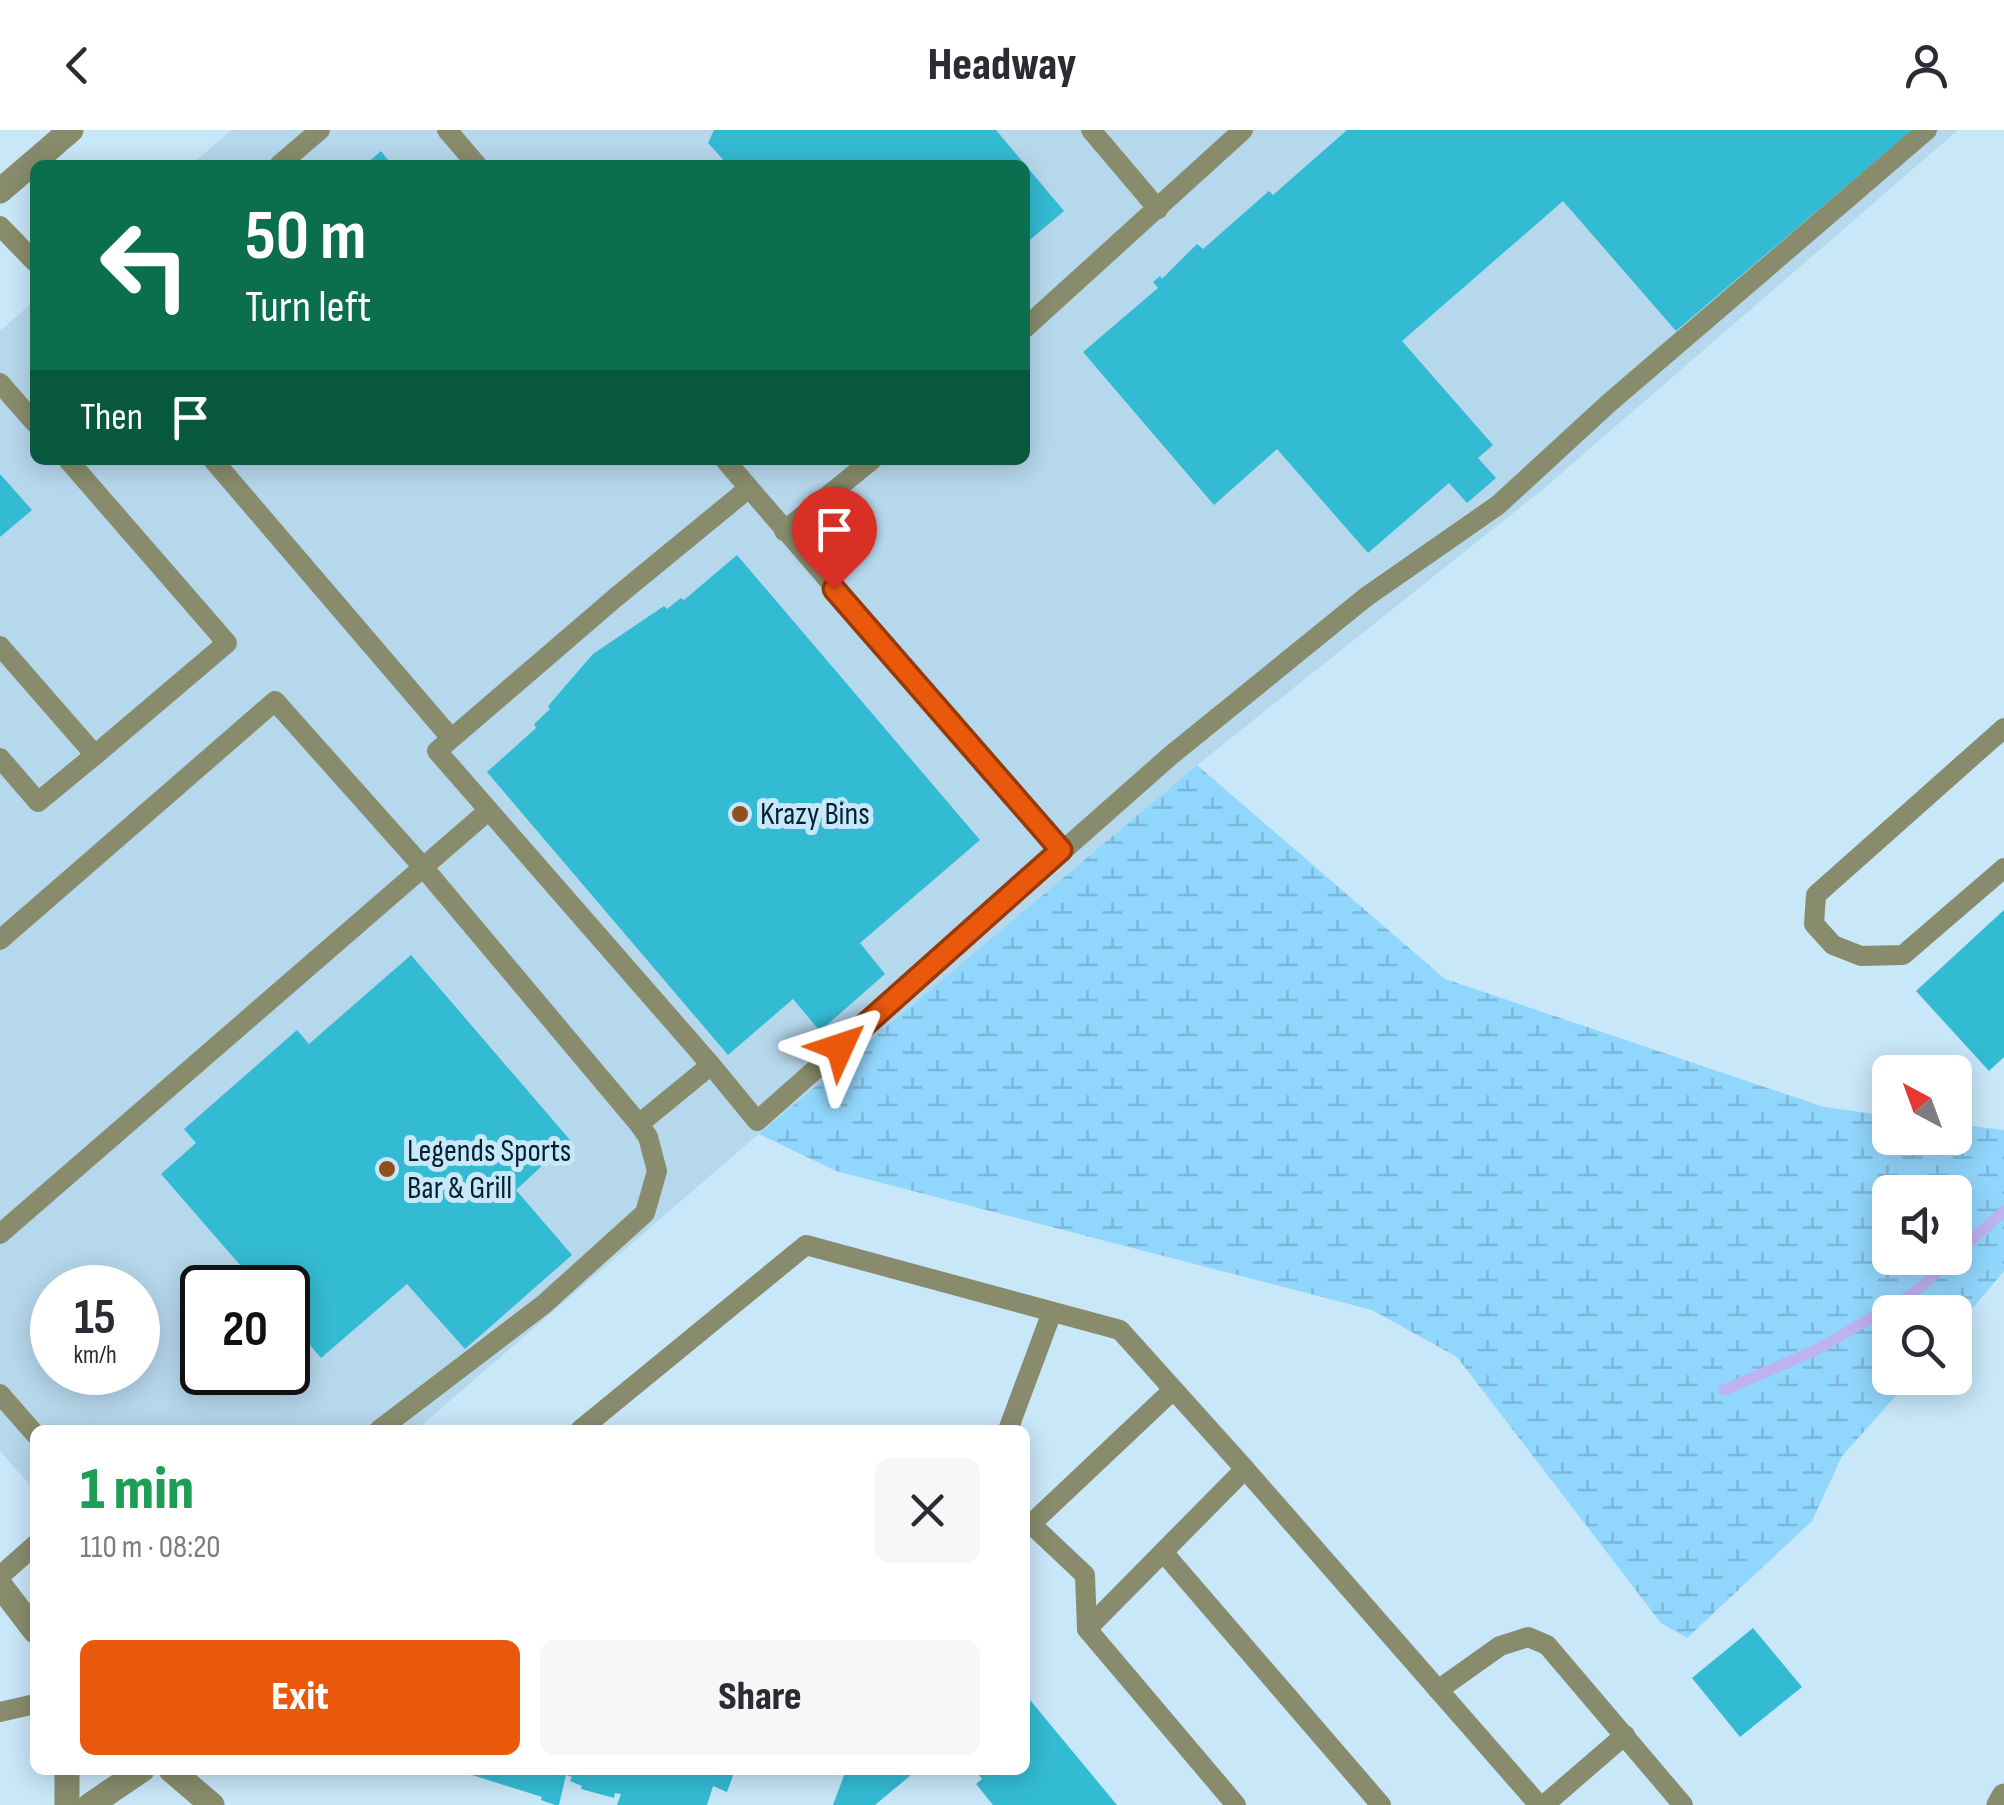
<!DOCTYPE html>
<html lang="en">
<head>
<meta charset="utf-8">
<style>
  :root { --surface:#fff; --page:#f7f7f7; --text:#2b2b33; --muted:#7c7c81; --accent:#ea580c }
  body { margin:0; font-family:"Sofia Sans Condensed",sans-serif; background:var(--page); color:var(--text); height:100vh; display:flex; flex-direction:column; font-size:38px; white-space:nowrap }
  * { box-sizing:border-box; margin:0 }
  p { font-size:32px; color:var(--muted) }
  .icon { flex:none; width:55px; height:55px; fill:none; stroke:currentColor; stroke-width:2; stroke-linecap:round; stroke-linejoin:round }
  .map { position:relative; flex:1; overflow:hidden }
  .panel { position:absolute; left:30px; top:1295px; width:1000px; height:350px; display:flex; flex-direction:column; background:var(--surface); border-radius:15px; box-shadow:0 5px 25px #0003 }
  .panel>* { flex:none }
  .top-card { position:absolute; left:30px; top:30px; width:1000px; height:305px; border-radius:15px; box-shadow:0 5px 25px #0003; background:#0b6e4f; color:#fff; overflow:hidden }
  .needle { width:65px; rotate:319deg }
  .buttons { position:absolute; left:1872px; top:925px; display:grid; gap:20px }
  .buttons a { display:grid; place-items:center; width:100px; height:100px; border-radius:15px; background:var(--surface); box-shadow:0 5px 25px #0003; font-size:50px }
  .speed { position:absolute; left:30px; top:1135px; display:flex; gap:20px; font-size:50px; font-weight:700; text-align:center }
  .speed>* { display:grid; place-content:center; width:130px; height:130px; border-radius:50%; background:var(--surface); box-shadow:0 5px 25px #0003; line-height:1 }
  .speed small { font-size:25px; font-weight:400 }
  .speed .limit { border:5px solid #111; border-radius:15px; background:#fff; color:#111 }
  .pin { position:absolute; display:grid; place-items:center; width:85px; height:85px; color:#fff; margin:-102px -42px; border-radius:50% 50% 50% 0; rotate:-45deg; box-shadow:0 0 10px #0007 }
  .pin .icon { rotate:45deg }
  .me { position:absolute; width:110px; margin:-55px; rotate:48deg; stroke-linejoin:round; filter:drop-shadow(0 0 8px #0008) }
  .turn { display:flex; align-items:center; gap:35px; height:210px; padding:0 50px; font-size:45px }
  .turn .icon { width:130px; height:130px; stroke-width:2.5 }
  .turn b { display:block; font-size:70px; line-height:85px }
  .then { display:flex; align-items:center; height:95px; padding:0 50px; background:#0003; gap:20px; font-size:38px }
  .round { display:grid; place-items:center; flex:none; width:105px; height:105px; border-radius:15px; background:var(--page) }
  .headline { display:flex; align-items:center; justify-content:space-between; height:170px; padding:0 50px }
  h1 { font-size:60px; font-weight:800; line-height:75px; color:#1e9e55 }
  .button { display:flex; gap:20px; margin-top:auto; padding:20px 50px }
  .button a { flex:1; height:115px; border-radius:15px; background:var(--accent); color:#fff; font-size:40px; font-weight:800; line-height:115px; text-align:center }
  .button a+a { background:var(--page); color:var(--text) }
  header { display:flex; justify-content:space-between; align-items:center; height:130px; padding:0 50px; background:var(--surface); font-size:45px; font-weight:800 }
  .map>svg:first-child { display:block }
</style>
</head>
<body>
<header><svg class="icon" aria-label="back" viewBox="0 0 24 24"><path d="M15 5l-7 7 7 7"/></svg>Headway<svg class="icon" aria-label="person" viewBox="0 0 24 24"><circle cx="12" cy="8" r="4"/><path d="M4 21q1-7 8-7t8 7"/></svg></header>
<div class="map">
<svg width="2004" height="1675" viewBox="0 0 2004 1675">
  <defs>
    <pattern id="wetland-marsh" width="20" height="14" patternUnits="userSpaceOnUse" patternTransform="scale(2.5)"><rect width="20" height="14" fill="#91d6fc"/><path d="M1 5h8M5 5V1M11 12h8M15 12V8" fill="none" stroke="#7bb7d9"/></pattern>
  </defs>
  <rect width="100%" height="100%" fill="#c8e7f9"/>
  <path fill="#b6d8ec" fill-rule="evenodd" d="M231,0H1958L1542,360L1197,635L741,1019L416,1300H35V1361L0,1321V201L35,170V330H1025V35H191ZM52,1158H138V1242H52ZM202,1158H288V1242H202Z"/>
  <path fill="url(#wetland-marsh)" fill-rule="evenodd" d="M1197,635L1445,849L1824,977L1890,986V1008H1955V994L2004,1000V1141L1955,1199V1182H1890V1248H1912L1842,1326L1812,1391L1687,1508L1661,1493L1457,1227L1372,1180L836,1041L759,1004ZM1890,1062H1955V1128H1890Z"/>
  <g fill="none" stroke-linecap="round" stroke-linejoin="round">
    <g stroke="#beb2f0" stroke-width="11">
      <polyline points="1955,1125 2004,1081"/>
      <polyline points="1724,1260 1816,1220 1914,1163 1953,1128"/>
    </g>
  </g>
  <g fill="#33bbd4">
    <polygon points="714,0 996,0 1064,81 1025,114 1025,35 728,35 708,13"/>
    <polygon points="1347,0 1912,0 1676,201 1563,71 1402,211 1493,315 1478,328 1496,348 1467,373 1449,353 1368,423 1277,319 1214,375 1083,222 1158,158 1153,152 1160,146 1162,149 1197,114 1203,119 1269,61 1273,65"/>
    <polygon points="381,21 392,35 365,35"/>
    <polygon points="0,344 32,380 0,407"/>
    <polygon points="737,425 980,710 860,813 885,844 820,901 793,869 728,925 487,642 536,598 534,594 550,579 548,576 593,524 664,476 667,479 681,468 684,470"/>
    <polygon points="2004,780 2004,927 1989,941 1916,861"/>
    <polygon points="411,825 570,1010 516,1060 572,1125 465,1219 407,1154 321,1228 288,1189 288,1158 260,1158 161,1044 196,1013 184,999 297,900 309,914"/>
    <polygon points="1753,1498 1802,1557 1740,1607 1692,1548"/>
    <polygon points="1025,1564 1117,1675 993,1675 976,1654 982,1649 975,1640 1025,1640"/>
    <polygon points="456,1640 735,1640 727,1662 713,1656 707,1675 617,1675 621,1664 615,1663 614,1668 581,1659 582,1656 570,1651 572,1647 566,1645 559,1675 555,1675 541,1670 542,1667"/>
    <polygon points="846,1640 917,1640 875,1675 833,1675"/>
  </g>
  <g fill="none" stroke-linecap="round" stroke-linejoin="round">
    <g stroke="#888c6c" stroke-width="20">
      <polyline points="447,0 477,35"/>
      <polyline points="1091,0 1158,79"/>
      <polyline points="279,35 320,0"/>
      <polyline points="0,96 35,132"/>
      <polyline points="1025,198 1243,0"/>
      <polyline points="0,253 35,293"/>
      <polyline points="213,330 451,608"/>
      <polyline points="725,330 1061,720"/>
      <polyline points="784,401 872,330"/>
      <polyline points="0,516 95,625 227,513 68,330"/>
      <polyline points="2004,598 1816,765 1814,794 1833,815 1861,826 1903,825 2004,738"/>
      <polyline points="0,628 38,672 95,625"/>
      <polyline points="0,810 275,571 423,737 639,994 648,1007 657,1041 645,1083 543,1175 379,1300"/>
      <polyline points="711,935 437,621 615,468 749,358"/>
      <polyline points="639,994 711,935 757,991 1170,626 1366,467 1498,375 1609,273 1927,0"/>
      <polyline points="0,1104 488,681"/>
      <polyline points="0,1264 35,1304"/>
      <polyline points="580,1300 806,1115 1120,1200 1245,1339"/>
      <polyline points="1008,1300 1052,1182"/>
      <polyline points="1031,1394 1173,1260"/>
      <polyline points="1025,1397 1031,1394 1085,1445 1087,1499 1236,1675"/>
      <polyline points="1163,1422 1381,1675"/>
      <polyline points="0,1446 35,1415"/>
      <polyline points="1087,1499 1245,1339 1539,1675"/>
      <polyline points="1438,1560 1500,1516 1528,1507 1547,1515 1683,1675"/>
      <polyline points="0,1582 35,1574"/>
      <polyline points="1544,1675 1625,1605"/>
    </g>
    <g stroke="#888c6c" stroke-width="25">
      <polyline points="171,1640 212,1675"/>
      <polyline points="1999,1675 2004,1666"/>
    </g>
    <g stroke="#888c6c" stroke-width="25">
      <polyline points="0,61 71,0"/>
      <polyline points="0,1455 35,1501"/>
      <polyline points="67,1675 67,1640"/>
      <polyline points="90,1675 142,1640"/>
    </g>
  </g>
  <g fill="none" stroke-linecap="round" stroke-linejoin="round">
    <defs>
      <polyline id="route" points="834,459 1061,720 840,917"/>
    </defs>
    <use href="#route" stroke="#983908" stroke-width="25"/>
    <use href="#route" stroke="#ea580c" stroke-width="18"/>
  </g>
  <g fill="#914f1d" stroke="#c8e7f9" stroke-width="4">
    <circle cx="740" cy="684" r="10"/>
    <circle cx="387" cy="1039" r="10"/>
  </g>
  <g text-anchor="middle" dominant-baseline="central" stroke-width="10" stroke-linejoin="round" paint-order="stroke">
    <g font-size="32" fill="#002334" stroke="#c8e7f9" text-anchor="start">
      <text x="760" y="684">Krazy Bins</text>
      <text x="407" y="1021">Legends Sports<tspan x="407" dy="37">Bar &amp; Grill</tspan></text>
    </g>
  </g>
</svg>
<div class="buttons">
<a><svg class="needle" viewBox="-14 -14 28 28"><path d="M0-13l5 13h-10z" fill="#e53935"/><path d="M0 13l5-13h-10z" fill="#7c7c81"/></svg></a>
<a><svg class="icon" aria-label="sound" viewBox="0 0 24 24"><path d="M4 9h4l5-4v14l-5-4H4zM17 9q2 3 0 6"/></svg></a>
<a><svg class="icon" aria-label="search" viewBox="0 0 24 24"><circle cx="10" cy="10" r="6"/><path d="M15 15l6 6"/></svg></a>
</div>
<div class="speed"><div>15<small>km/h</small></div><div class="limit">20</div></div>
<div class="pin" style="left:834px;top:459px;background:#d93025"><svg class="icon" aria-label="arrive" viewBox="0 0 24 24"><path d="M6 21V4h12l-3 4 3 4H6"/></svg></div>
<svg class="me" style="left:840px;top:917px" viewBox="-20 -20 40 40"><path d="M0-17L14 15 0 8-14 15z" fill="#ea580c" stroke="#fff" stroke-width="4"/></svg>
<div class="top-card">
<div class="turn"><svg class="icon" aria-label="left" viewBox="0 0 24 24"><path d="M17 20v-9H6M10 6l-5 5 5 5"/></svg><div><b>50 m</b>Turn left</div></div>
<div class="then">Then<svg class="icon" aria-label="arrive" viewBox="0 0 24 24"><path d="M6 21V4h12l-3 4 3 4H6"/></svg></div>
</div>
<section class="panel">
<div class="headline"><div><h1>1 min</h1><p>110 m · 08:20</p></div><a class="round"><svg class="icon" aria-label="close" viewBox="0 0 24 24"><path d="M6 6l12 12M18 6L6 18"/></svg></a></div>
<div class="button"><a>Exit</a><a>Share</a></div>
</section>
</div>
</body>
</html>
